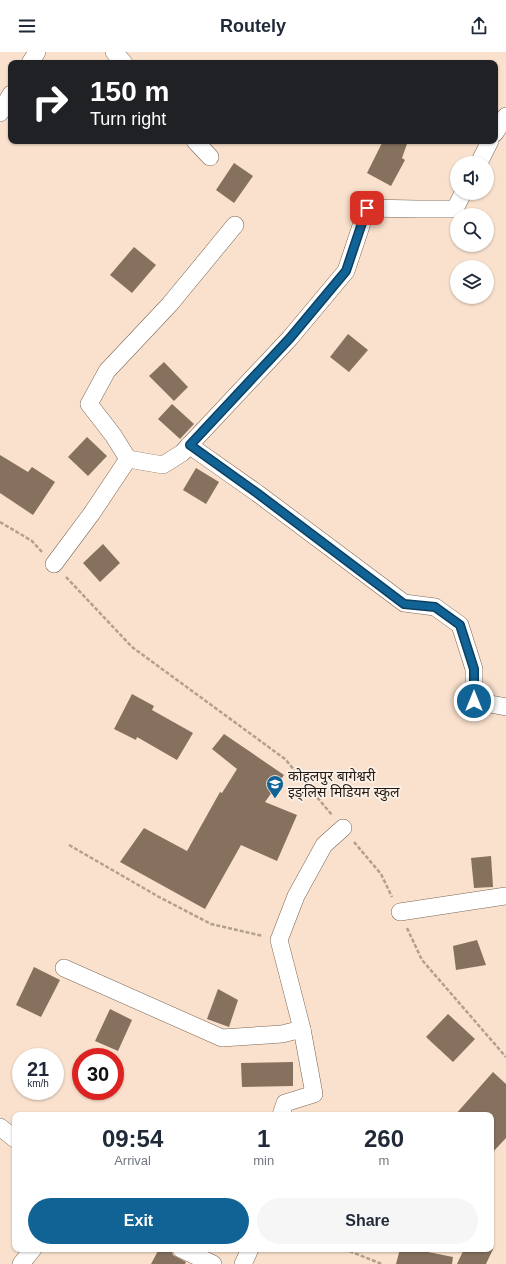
<!DOCTYPE html>
<html lang="en">
<head>
<meta charset="utf-8">
<style>
  :root { --surface:#fff; --page:#f6f6f7; --text:#1f2937; --muted:#747a83; --accent:#126395 }
  body { margin:0; font-family:Helvetica,"Noto Sans Devanagari",sans-serif; background:var(--page); color:var(--text); height:100vh; display:flex; flex-direction:column; font-size:15px; white-space:nowrap }
  * { box-sizing:border-box; margin:0 }
  p { font-size:13px; color:var(--muted) }
  .icon { flex:none; width:22px; height:22px; fill:none; stroke:currentColor; stroke-width:2; stroke-linecap:round; stroke-linejoin:round }
  .map { position:relative; flex:1; overflow:hidden }
  .details { position:absolute; left:12px; top:1060px; width:482px; height:140px; display:flex; flex-direction:column; background:var(--surface); border-radius:8px; box-shadow:0 1px 3px #0004 }
  .details>* { flex:none }
  .hud { position:absolute; left:8px; top:8px; width:490px; height:84px; border-radius:8px; box-shadow:0 1px 3px #0004; background:#202124; color:#fff; overflow:hidden }
  .fabs { position:absolute; left:450px; top:104px; display:grid; gap:8px }
  .fabs a { display:grid; place-items:center; width:44px; height:44px; border-radius:50%; background:var(--surface); box-shadow:0 1px 3px #0004; font-size:20px }
  .speed { position:absolute; left:12px; top:996px; display:flex; gap:8px; font-size:20px; font-weight:700; text-align:center }
  .speed>* { display:grid; place-content:center; width:52px; height:52px; border-radius:50%; background:var(--surface); box-shadow:0 1px 3px #0004; line-height:1 }
  .speed small { font-size:10px; font-weight:400 }
  .speed .limit { border:6px solid #d22; background:#fff; color:#111 }
  .pin { position:absolute; display:grid; place-items:center; width:34px; height:34px; color:#fff; margin:-17px; border-radius:8px; box-shadow:0 2px 6px #0006 }
  .me { position:absolute; width:44px; margin:-22px; rotate:0deg; stroke-linejoin:round; filter:drop-shadow(0 0 3px #0008) }
  .turn { display:flex; align-items:center; gap:14px; height:84px; padding:0 16px; font-size:18px }
  .turn .icon { width:52px; height:52px; stroke-width:2.5 }
  .turn b { display:block; font-size:28px; line-height:34px }
  .eta { display:flex; justify-content:space-evenly; align-items:center; height:68px; text-align:center }
  .eta b { font-size:24px; font-weight:700; line-height:28px }
  .button { display:flex; gap:8px; margin-top:auto; padding:8px 16px }
  .button a { flex:1; height:46px; border-radius:24px; background:var(--accent); color:#fff; font-size:16px; font-weight:700; line-height:46px; text-align:center }
  .button a+a { background:var(--page); color:var(--text) }
  header { display:flex; justify-content:space-between; align-items:center; height:52px; padding:0 16px; background:var(--surface); font-size:18px; font-weight:700 }
  .map>svg:first-child { display:block }
</style>
</head>
<body>
<header><svg class="icon" aria-label="menu" viewBox="0 0 24 24"><path d="M4 6h16M4 12h16M4 18h16"/></svg>Routely<svg class="icon" aria-label="share" viewBox="0 0 24 24"><path d="M12 15V3M7 8l5-5 5 5M5 13v7h14v-7"/></svg></header>
<div class="map">
<svg width="506" height="1212" viewBox="0 0 506 1212">
  <rect width="100%" height="100%" fill="#f9e1cd"/>
  <g fill="#86705e">
    <polygon points="383,89 408,89 402,106 405,108 391,134 367,121"/>
    <polygon points="234,111 253,124 234,151 216,138"/>
    <polygon points="134,195 156,213 132,241 110,223"/>
    <polygon points="348,282 368,298 349,320 330,305"/>
    <polygon points="164,310 188,335 174,349 149,324"/>
    <polygon points="172,352 194,372 180,387 158,367"/>
    <polygon points="87,385 107,404 88,424 68,405"/>
    <polygon points="0,403 28,420 32,415 55,430 33,463 0,441"/>
    <polygon points="196,416 219,430 206,452 183,438"/>
    <polygon points="103,492 120,511 100,530 83,511"/>
    <polygon points="132,642 154,654 152,658 193,681 177,708 137,685 136,688 114,677"/>
    <polygon points="224,682 284,723 265,750 297,763 277,809 241,793 205,857 120,810 144,776 187,799 220,740 222,741 237,717 212,697"/>
    <polygon points="491,804 493,835 474,836 471,806"/>
    <polygon points="477,888 486,913 456,918 453,894"/>
    <polygon points="34,915 60,928 41,965 16,953"/>
    <polygon points="218,937 238,948 229,975 207,967"/>
    <polygon points="110,957 132,968 118,999 95,989"/>
    <polygon points="448,962 475,987 453,1010 426,985"/>
    <polygon points="293,1010 293,1034 242,1035 241,1011"/>
    <polygon points="493,1020 506,1032 506,1086 491,1102 491,1063 455,1063"/>
    <polygon points="159,1197 171,1197 173,1203 186,1210 185,1212 151,1212"/>
    <polygon points="400,1197 424,1197 423,1199 453,1205 452,1212 396,1212"/>
    <polygon points="464,1197 493,1197 486,1212 457,1212"/>
  </g>
  <g fill="none" stroke-linecap="round" stroke-linejoin="round">
    <defs>
      <g id="minor">
        <polyline points="114,0 124,11"/>
        <polyline points="30,11 37,0"/>
        <polyline points="0,61 11,42"/>
        <polyline points="495,81 506,64"/>
        <polyline points="195,89 210,105"/>
        <polyline points="479,111 490,89"/>
        <polyline points="189,393 257,441 404,551 435,555 460,573 474,617 474,649 506,655"/>
        <polyline points="128,407 113,383 89,352 107,319 170,252 235,173"/>
        <polyline points="54,512 92,461 128,407 163,413 182,401 290,286 346,219 367,156 417,157 455,157 463,141"/>
        <polyline points="400,860 506,844"/>
        <polyline points="64,916 222,986 282,982 302,977 279,888 296,844 324,793 343,776"/>
        <polyline points="281,1063 285,1051 314,1042 302,977"/>
        <polyline points="0,1075 15,1087"/>
        <polyline points="181,1197 213,1212"/>
        <polyline points="21,1212 33,1197"/>
        <polyline points="243,1212 250,1197"/>
      </g>
    </defs>
    <use href="#minor" stroke="#7b6654" stroke-width="18"/>
    <g stroke="#b19f8f" stroke-width="2.5" stroke-dasharray="4 2" stroke-linecap="butt">
      <polyline points="0,470 32,489 42,500"/>
      <polyline points="66,525 132,595 285,707 332,763"/>
      <polyline points="354,790 381,822 392,845"/>
      <polyline points="69,793 159,845 211,872 263,884"/>
      <polyline points="407,876 422,908 506,1005"/>
      <polyline points="344,1197 382,1212"/>
    </g>
    <use href="#minor" stroke="#fff" stroke-width="17"/>
  </g>
  <g fill="none" stroke-linecap="round" stroke-linejoin="round">
    <defs>
      <polyline id="route" points="367,156 346,219 290,286 190,393 257,441 404,552 435,555 460,573 474,617 474,649"/>
    </defs>
    <use href="#route" stroke="#0c4061" stroke-width="10"/>
    <use href="#route" stroke="#126395" stroke-width="7"/>
  </g>
  <defs>
    <symbol id="school-pin" viewBox="-11 -11 22 30"><path d="M0 17L-7.5 6A9.5 9.5 0 1 1 7.5 6Z" fill="#126395" stroke="#fbf1e9"/><path d="M0-5L7-2L0 1L-7-2ZM-4 1L0 2.5L4 1V4Q0 6-4 4Z" fill="#fff"/></symbol>
  </defs>
  <g fill-rule="evenodd">
    <use href="#school-pin" x="265" y="722" width="20" height="27"/>
  </g>
  <g text-anchor="middle" dominant-baseline="central" stroke-width="3.5" stroke-linejoin="round" paint-order="stroke">
    <g font-size="14" fill="#231b13" stroke="#fbf1e9" text-anchor="start">
      <text x="288" y="724">कोहलपुर बागेश्वरी<tspan x="288" dy="16">इङ्लिस मिडियम स्कुल</tspan></text>
    </g>
  </g>
</svg>
<div class="fabs">
<a><svg class="icon" aria-label="sound" viewBox="0 0 24 24"><path d="M4 9h4l5-4v14l-5-4H4zM17 9q2 3 0 6"/></svg></a>
<a><svg class="icon" aria-label="search" viewBox="0 0 24 24"><circle cx="10" cy="10" r="6"/><path d="M15 15l6 6"/></svg></a>
<a><svg class="icon" aria-label="layers" viewBox="0 0 24 24"><path d="M12 4l9 5-9 5-9-5zM3 14l9 5 9-5"/></svg></a>
</div>
<div class="speed"><div>21<small>km/h</small></div><div class="limit">30</div></div>
<div class="pin" style="left:367px;top:156px;background:#d93025"><svg class="icon" aria-label="arrive" viewBox="0 0 24 24"><path d="M6 21V4h12l-3 4 3 4H6"/></svg></div>
<svg class="me" style="left:474px;top:649px" viewBox="-20 -20 40 40"><circle r="17" fill="#126395" stroke="#fff" stroke-width="3"/><path d="M0-11L8 9 0 5-8 9z" fill="#fff"/></svg>
<div class="hud">
<div class="turn"><svg class="icon" aria-label="right" viewBox="0 0 24 24"><path d="M7 20v-9h11M14 6l5 5-5 5"/></svg><div><b>150 m</b>Turn right</div></div>
</div>
<section class="details">
<div class="eta">
<div><b>09:54</b><p>Arrival</p></div>
<div><b>1</b><p>min</p></div>
<div><b>260</b><p>m</p></div>
</div>
<div class="button"><a>Exit</a><a>Share</a></div>
</section>
</div>
</body>
</html>
